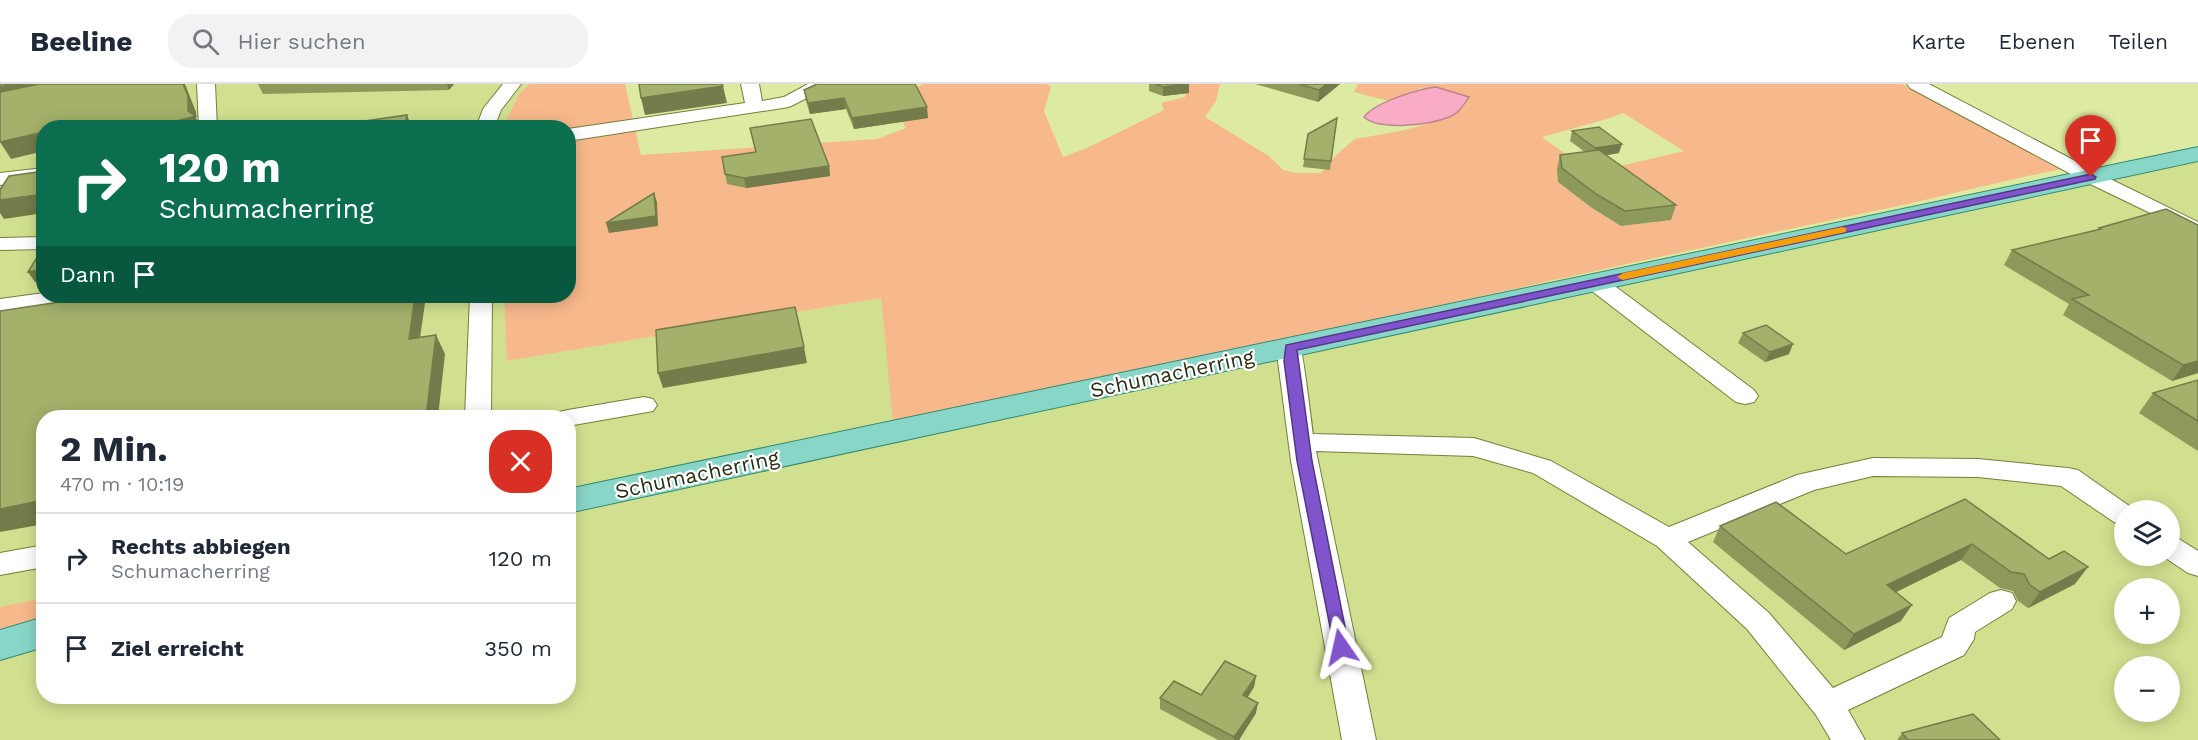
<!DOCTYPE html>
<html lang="de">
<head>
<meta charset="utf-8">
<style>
  :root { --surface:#fff; --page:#f2f2f3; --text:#1f2937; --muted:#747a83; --line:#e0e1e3 }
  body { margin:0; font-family:"Work Sans",sans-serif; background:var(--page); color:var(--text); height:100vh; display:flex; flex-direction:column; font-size:22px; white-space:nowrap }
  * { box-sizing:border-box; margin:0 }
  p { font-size:20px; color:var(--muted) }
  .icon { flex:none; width:33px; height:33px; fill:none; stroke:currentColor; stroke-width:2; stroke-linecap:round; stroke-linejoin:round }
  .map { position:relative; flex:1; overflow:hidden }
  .drawer { position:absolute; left:36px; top:326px; width:540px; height:294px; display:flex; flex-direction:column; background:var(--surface); border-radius:24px; box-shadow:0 3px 15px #0003 }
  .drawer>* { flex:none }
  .banner { position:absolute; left:36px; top:36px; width:540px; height:183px; border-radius:24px; box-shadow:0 3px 15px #0003; background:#0b6e4f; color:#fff; overflow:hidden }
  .controls { position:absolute; left:2114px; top:416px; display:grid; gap:12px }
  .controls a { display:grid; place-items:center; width:66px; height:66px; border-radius:50%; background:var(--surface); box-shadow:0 3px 15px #0003; font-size:30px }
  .pin { position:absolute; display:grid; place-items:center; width:51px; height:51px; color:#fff; margin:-62px -26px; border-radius:50% 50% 50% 0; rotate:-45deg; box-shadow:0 0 6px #0007 }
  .pin .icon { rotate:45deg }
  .me { position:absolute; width:66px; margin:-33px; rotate:349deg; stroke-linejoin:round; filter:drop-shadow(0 0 4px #0008) }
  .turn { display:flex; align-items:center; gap:21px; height:126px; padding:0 24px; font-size:27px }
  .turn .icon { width:78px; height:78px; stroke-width:2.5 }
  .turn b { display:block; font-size:42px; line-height:51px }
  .then { display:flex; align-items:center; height:57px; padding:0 24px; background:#0003; gap:12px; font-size:22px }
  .round { display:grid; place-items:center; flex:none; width:63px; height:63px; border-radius:24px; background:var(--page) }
  .head { display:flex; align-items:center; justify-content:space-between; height:102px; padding:0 24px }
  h1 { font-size:36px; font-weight:700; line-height:45px }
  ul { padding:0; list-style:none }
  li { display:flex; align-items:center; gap:18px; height:90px; padding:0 24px; border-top:2px solid var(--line) }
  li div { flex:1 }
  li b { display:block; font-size:22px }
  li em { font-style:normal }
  header { display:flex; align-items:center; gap:36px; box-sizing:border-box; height:84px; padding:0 30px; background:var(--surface); border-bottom:2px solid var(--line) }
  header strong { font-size:28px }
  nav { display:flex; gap:33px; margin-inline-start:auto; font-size:21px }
  .search { width:420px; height:54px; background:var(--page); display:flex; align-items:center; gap:15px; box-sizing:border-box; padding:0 21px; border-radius:24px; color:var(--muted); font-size:22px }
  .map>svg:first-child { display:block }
</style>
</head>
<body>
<header>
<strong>Beeline</strong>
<div class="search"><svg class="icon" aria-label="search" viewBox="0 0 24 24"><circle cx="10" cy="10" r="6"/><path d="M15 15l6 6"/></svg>Hier suchen</div>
<nav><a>Karte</a><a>Ebenen</a><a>Teilen</a></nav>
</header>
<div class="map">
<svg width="2198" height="656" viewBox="0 0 2198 656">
  <rect width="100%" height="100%" fill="#ddeba2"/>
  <path fill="#d1e08f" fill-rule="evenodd" d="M0,0H528L519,10L502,43L44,44V212H504L507,277L882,214L894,337L2198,65V656H0ZM44,333H568V612H44ZM2124,426H2169V471H2124ZM2124,504H2169V549H2124ZM2124,582H2169V627H2124Z"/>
  <g fill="#f7b98b" fill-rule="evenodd">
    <path d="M529,0H625L641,71L877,55L906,44L887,13L924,0H1047L1051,3L1044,27L1063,73L1087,64L1164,26L1161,19L1185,13L1186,0H1220L1216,17L1205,33L1269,72L1283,86L1297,89H1321L1337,70L1355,55L1406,46L1449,33L1461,26L1469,14L1421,4L1389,17L1354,8L1358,0H1902L2063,85C1998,97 1934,115 1870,128C1544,196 1220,273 893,337L881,214L507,277L504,212H568V44H502L519,10ZM1623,29L1684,67L1603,86L1660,133L1656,138L1621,142L1592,124L1558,98L1582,82L1542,53L1607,35Z"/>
    <polygon points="43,514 43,535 0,548 0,523"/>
  </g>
  <path fill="#faacc7" stroke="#bc8691" stroke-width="1.5" d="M1436,3L1469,13C1463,22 1458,30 1449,33C1430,41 1379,47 1364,33C1375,18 1419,5 1436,3Z"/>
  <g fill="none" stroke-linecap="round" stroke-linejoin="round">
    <defs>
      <g id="minor">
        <polygon points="197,0 215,0 217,44 199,44"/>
        <polygon points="503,0 521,0 501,26 494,44 476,44 483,25"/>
        <polygon points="741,0 759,0 762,17 784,13 808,0 830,0 827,4 789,23 568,57 568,45 745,19"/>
        <polygon points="1907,0 1929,0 2098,89 2198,138 2198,152 2084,97 1910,4"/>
        <polygon points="44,84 44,96 0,101 0,89"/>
        <polygon points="44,153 44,165 0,166 0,154"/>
        <polygon points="1596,192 1604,194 1754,306 1758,312 1754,318 1745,320 1736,318 1588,204 1585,199 1588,194"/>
        <polygon points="44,209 44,212 79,212 76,217 68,219 0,229 0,215"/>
        <polygon points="470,212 492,212 491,333 465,333"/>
        <path d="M1291,257L1299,259C1303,264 1311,336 1313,350L1474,354L1551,377L1669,443L1797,391L1873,374L1978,375L2068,384L2078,386L2135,426H2124V441L2114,438L2061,402L1978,393L1873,392L1814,406L1688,458L1769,529L1833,604L1942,553L1949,534L1990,509L2001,506L2012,509L2016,517L2012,525L1975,548L1974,555L1964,571L1848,626L1865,656H1831L1816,631L1747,545L1657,462L1533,389L1473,372L1316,367L1376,656H1342L1291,377L1278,277L1279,264L1283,259Z"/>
        <polygon points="644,313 653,315 657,321 653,327 568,342 568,333 556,333 559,328 568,326"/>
        <polygon points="2169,452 2179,455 2198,467 2198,492 2188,489 2161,471 2169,471"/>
        <polygon points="44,461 44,483 0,491 0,469"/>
      </g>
      <g id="major">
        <polygon points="2198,63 2198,77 568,429 568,405"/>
        <polygon points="44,533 44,563 0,576 0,546"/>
      </g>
    </defs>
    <use href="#minor" stroke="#747f3a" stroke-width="2"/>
    <use href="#major" stroke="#348a70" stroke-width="2"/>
    <use href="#minor" fill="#fff" fill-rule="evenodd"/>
    <use href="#major" fill="#88d6c7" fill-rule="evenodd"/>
  </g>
  <g fill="#8d985b">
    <polygon points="258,0 454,0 449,6 263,10"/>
    <polygon points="1149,0 1189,0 1189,9 1163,12 1149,7"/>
    <polygon points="1255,0 1340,0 1318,18"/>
    <polygon points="804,6 928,34 854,45 846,25 810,30 806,17"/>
    <polygon points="1337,34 1330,86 1303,83 1308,50"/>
    <polygon points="1572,47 1619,69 1606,71 1676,121 1671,136 1621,142 1592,124 1558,98 1557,85 1560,71 1585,68 1570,57"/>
    <polygon points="722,73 829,82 830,92 746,104 727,100"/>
    <polygon points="2166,125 2198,289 2172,297 2063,231 2069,220 2004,181 2012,166 2098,146 2099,144"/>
    <polygon points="1743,249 1789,270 1765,278 1738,259"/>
    <polygon points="2198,296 2198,367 2139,329 2153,309"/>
    <polygon points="1965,415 2075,500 2028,524 2018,517 2013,507 2000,504 1961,476 1896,508 1901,537 1844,566 1713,458 1720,442 1846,470"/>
    <polygon points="1256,592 1254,603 1247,614 1256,629 1239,656 1218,656 1160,625 1160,614 1201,611"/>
    <polygon points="1902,649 2000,656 1897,656"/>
  </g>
  <g fill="#737c4a">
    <polygon points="12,0 55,0 3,12 0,8 0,3"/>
    <polygon points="183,0 185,0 196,28 196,34 201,44 149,44"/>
    <polygon points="447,0 454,0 449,6"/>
    <polygon points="1189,0 1189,9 1163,12 1163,3"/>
    <polygon points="1327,0 1340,0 1318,18 1319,6"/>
    <polygon points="723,2 727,19 645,31 641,14"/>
    <polygon points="844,14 846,25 810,30 808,19"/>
    <polygon points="927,23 928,34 854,45 852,34"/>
    <polygon points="407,31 412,44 405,44"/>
    <polygon points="44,48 44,67 11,75 0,58"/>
    <polygon points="1622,60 1619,69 1592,74 1595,64"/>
    <polygon points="829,82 830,92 746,104 744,94"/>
    <polygon points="654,109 657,118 658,142 609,149 606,139"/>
    <polygon points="44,110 44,129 4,135 0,129 0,116"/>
    <polygon points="44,185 44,197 35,198 28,188"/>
    <polygon points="415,212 426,212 417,275 409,255"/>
    <polygon points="436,251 445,270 438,333 426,333"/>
    <polygon points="1793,260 1789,270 1765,278 1770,268"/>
    <polygon points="804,263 807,279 663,304 658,289"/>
    <polygon points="2198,277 2198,289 2172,297 2183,281"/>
    <polygon points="44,416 44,440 0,448 0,425"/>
    <polygon points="1972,460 1961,476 1876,518 1887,501"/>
    <polygon points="2088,483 2075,500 2028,524 2040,508"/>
    <polygon points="1912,521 1901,537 1844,566 1854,550"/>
    <polygon points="1256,592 1254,603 1242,622 1243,611"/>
    <polygon points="1258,619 1256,629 1239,656 1234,656 1234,653"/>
  </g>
  <g fill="#a4b16a" stroke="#737c4a" stroke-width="1.5">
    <polygon points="0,0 12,0 0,3"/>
    <polygon points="39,0 183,0 188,12 188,27 196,32 149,44 44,44 44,48 0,58 0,8"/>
    <polygon points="639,0 722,0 723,2 641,14"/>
    <polygon points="817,0 915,0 927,23 852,34 844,14 808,19 804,6"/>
    <polygon points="1155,0 1189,0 1163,3"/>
    <polygon points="1299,0 1327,0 1319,6"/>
    <polygon points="407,31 405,44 316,44"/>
    <polygon points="1337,34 1331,77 1304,75 1308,50"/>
    <polygon points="811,35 829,82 744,94 725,90 722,73 756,68 750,44"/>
    <polygon points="1599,43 1622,60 1595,64 1572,47"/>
    <polygon points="1599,66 1676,121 1625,127 1596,110 1562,84 1560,71"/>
    <polygon points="44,87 44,110 0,116 0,106 9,92"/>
    <polygon points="654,109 656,132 606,139"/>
    <polygon points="2166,125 2198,141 2198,277 2183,281 2072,215 2089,211 2012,166 2101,145 2099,144"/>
    <polygon points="44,162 44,185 28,188"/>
    <polygon points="99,212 415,212 409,255 436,251 426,333 44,333 44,416 0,425 0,227"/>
    <polygon points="795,223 804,263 658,289 656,246"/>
    <polygon points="1766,241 1793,260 1770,268 1743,249"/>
    <polygon points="2198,296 2198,337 2153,309"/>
    <polygon points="1965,415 2049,475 2064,467 2088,483 2040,508 2030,501 2024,490 2011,488 1972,460 1887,501 1912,521 1854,550 1720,442 1776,418 1846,470"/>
    <polygon points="1225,577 1256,592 1243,611 1258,619 1234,653 1160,614 1174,597 1201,611"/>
    <polygon points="1973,630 2000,656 1908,656 1902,649"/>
  </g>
  <polygon fill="#8054cd" stroke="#533785" stroke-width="1.5" points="2091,90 2096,93 2095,95 1297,266 1312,377 1349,563 1347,568 1341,570 1335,568 1297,377 1284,277 1286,261"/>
  <polygon fill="#f59e0b" points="1842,143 1846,144 1846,148 1623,196 1617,193 1623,189"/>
  <g text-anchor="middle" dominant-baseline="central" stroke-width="4.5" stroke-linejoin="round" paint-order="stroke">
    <g font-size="21" fill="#2a2f12" stroke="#fff">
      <text transform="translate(1172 289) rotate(-12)">Schumacherring</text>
      <text transform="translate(697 390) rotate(-12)">Schumacherring</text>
    </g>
  </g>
</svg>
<div class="controls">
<a><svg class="icon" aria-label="layers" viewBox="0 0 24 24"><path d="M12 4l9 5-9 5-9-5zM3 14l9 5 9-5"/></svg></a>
<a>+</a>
<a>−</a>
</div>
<div class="pin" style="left:2091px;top:93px;background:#d93025"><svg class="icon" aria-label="arrive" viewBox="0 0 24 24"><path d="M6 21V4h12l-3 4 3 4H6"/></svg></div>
<svg class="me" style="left:1341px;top:563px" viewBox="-20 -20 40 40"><path d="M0-17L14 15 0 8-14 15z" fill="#8054cd" stroke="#fff" stroke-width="4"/></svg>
<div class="banner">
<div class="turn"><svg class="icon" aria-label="right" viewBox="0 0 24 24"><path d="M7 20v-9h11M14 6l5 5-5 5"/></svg><div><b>120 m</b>Schumacherring</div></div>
<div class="then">Dann<svg class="icon" aria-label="arrive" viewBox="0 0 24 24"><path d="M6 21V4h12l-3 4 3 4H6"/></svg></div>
</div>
<section class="drawer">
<div class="head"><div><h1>2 Min.</h1><p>470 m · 10:19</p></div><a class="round" style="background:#d93025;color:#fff"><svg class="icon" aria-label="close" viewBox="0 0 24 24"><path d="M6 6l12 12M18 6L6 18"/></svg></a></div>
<ul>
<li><svg class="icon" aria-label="right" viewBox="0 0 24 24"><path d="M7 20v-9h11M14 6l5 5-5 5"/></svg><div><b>Rechts abbiegen</b><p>Schumacherring</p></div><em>120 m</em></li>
<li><svg class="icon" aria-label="arrive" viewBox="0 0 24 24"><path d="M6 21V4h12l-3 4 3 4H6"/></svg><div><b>Ziel erreicht</b></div><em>350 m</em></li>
</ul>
</section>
</div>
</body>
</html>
